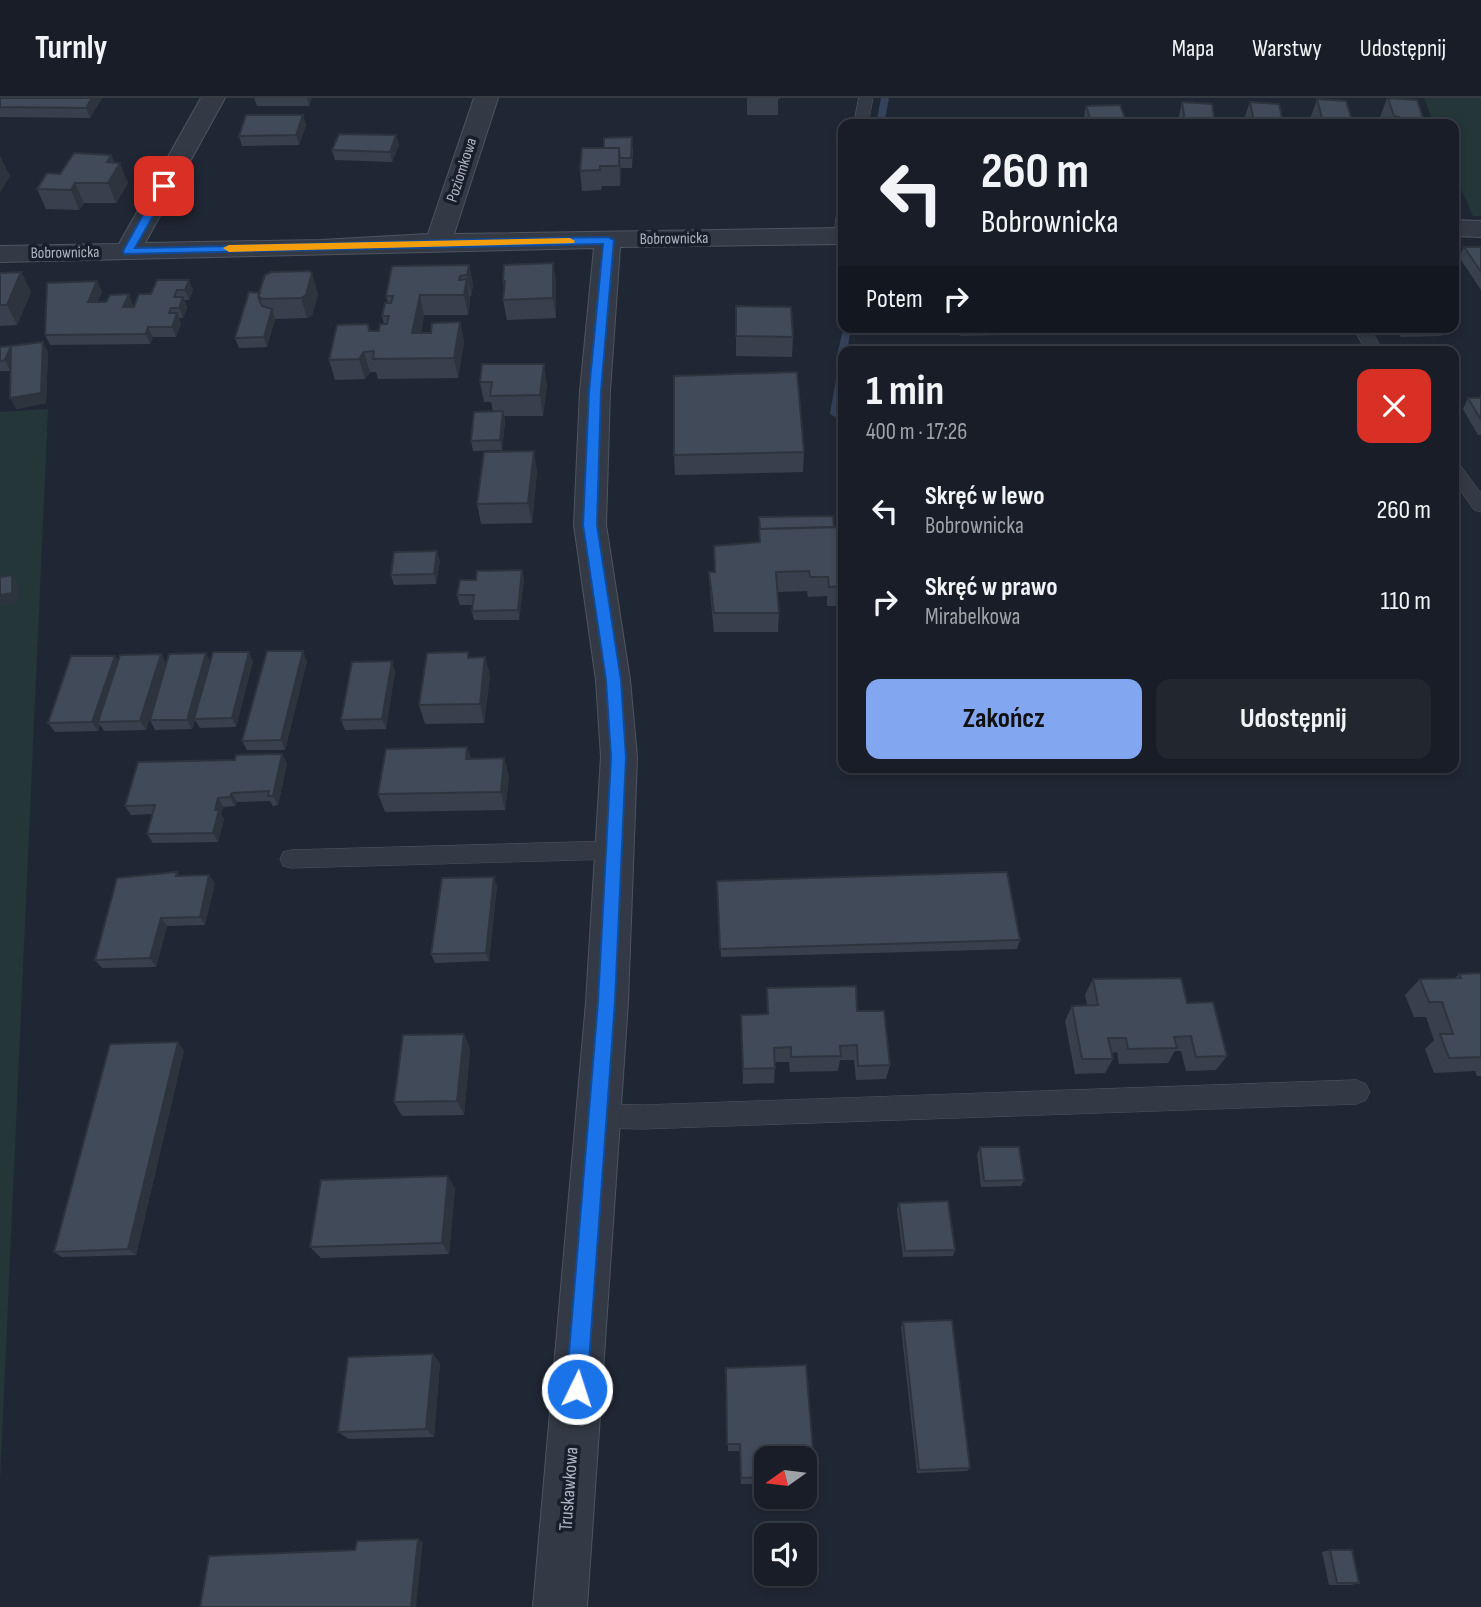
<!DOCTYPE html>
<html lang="pl">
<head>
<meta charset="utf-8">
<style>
  :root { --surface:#181d27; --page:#21262f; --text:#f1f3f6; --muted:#9fa2a7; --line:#363b44; --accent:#83a6f1 }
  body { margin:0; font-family:"Sofia Sans Condensed",sans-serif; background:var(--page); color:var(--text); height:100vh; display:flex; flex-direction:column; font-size:26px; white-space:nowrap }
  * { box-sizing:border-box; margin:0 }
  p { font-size:23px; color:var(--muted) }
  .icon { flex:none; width:38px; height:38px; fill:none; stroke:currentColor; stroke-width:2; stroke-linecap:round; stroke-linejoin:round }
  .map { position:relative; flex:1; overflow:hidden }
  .drawer { position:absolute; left:838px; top:248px; width:621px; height:427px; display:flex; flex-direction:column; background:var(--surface); border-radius:14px; box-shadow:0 4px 10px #0003,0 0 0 2px var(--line) }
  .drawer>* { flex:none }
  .banner { position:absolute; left:838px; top:21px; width:621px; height:214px; border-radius:14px; box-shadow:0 4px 10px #0003,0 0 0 2px var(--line); background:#181d27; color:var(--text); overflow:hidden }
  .needle { width:46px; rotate:256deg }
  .controls { position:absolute; left:754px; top:1348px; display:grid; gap:14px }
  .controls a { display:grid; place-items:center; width:63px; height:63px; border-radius:14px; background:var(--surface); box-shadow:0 4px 10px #0003,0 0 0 2px var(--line); font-size:35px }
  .pin { position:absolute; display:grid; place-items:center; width:60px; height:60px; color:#fff; margin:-30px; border-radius:14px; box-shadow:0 4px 10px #0006 }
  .me { position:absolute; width:77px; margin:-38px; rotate:4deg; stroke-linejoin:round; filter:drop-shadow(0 0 5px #0008) }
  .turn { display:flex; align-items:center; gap:24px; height:147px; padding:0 28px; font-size:32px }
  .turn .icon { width:91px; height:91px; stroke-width:2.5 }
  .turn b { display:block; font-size:49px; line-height:60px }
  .then { display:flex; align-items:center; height:66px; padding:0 28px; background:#0003; gap:14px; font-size:26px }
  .round { display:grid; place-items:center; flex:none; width:74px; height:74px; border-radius:14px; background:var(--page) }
  .head { display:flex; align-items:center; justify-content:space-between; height:119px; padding:0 28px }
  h1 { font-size:42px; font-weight:700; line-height:52px }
  .cta { display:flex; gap:14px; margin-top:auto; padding:14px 28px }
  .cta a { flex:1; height:80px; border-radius:14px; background:var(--accent); color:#111; font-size:28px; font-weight:700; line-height:80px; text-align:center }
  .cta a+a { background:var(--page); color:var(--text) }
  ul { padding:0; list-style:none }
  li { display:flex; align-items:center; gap:21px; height:91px; padding:0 28px }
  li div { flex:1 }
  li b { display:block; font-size:26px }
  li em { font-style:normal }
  header { display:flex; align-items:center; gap:42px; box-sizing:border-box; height:98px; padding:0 35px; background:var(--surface); border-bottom:2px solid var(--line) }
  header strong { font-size:33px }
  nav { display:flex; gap:38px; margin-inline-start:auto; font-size:24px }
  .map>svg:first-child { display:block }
</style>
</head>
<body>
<header>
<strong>Turnly</strong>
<nav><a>Mapa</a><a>Warstwy</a><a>Udostępnij</a></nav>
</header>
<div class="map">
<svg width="1481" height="1509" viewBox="0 0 1481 1509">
  <rect width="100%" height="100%" fill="#202734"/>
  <g fill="#253638">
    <polygon points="1424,0 1481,0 1481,118 1473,118 1454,75 1454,26 1434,26"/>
    <polygon points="48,311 0,1382 0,314"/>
  </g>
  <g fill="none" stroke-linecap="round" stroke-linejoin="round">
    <g fill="#35425b" fill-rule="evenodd">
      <polygon points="881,0 889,0 884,26 876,26"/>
      <polygon points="844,228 844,229 851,229 847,254 844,254 842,260 837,257"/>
      <polygon points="838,270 844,270 840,316 835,319 830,316"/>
    </g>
    <defs>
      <g id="lane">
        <polygon points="859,0 873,0 868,26 854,26"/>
        <polygon points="844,115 844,142 842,143 834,138 836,119"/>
        <polygon points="1353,229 1369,229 1384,254 1367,254"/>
        <polygon points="1454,365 1460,367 1481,395 1481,414 1474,412 1454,384"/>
        <polygon points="615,743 623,745 626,752 623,759 615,761 291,770 283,768 280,761 283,754 291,752"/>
        <polygon points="1357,982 1366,986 1370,994 1366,1002 1357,1006 642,1031 597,1030 588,1027 584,1018 588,1009 597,1006 642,1007"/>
      </g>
      <g id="street">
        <polygon points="201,0 225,0 145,145 321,142 428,136 474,0 498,0 454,136 844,130 844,146 620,149 610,293 606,427 630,582 637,659 628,904 587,1509 533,1509 586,904 601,659 596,582 574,427 580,293 594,150 0,164 0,148 119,146"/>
        <polygon points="1454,122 1481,123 1481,139 1454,138"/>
      </g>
    </defs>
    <use href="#lane" stroke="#4e5460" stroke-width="1"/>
    <use href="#street" stroke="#4e5460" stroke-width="2"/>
    <use href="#lane" fill="#333a45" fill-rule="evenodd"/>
    <use href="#street" fill="#333a45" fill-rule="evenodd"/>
  </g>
  <g fill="#38404d">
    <polygon points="0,0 102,0 90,20 0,19"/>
    <polygon points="254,0 312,0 309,8 257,8"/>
    <polygon points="747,0 780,0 780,1 778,1 778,17 747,17"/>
    <polygon points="1387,0 1423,20 1430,26 1382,26 1380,19"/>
    <polygon points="1317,1 1358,26 1311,26 1310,21"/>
    <polygon points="1182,4 1215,25 1220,26 1177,26"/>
    <polygon points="1250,4 1283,25 1289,26 1244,26 1243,24"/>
    <polygon points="1086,8 1125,20 1123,26 1087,26 1084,18"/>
    <polygon points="303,17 306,27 299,47 242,48 239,38"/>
    <polygon points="396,37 399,47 392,64 335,62 332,52"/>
    <polygon points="633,49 632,70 621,70 620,88 602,88 601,92 582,93 580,73"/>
    <polygon points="111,57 114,64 128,85 116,105 84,105 79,112 46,111 37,91 60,76"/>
    <polygon points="1464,149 1481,149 1481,192 1459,159"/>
    <polygon points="553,165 556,185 556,220 507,222 503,202 504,193 503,183"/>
    <polygon points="469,167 473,187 471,198 470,198 470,202 468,217 424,217 421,235 431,235 460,224 464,244 458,280 378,281 376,274 370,274 365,281 335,282 329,262 369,233 379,233 384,226 382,218 388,205 386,198"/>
    <polygon points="21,174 31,194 17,227 0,228 0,175"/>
    <polygon points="157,182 193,192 189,202 184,202 187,209 183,220 179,220 181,226 176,239 153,239 150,246 50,247 45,237 97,183 102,194 97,204 133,207 132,209 134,209 151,196"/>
    <polygon points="260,195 318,196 312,218 307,220 275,221 267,249 239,250 235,240"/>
    <polygon points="736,208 793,239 792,259 736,258"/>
    <polygon points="958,229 1005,229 1003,237 960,238"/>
    <polygon points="1396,229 1446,229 1441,238 1401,239"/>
    <polygon points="0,249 48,254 46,305 16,311 10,273 0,273"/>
    <polygon points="480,284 547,286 543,318 504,318 505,323 502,352 473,353 471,343 493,313 491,304 484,304"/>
    <polygon points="1481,297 1481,337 1478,337 1463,311 1468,300 1479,300"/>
    <polygon points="804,354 803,374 675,377 674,357"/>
    <polygon points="537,373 532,425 481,426 477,406"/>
    <polygon points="759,419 834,429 844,429 844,508 827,508 827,498 808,499 807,493 778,494 779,515 778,534 714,534 710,494 709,474 714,474 759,444"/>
    <polygon points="440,463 436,486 394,487 391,477"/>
    <polygon points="522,472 524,481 519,522 474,522 472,513 473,507 460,507 457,497 476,482"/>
    <polygon points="161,556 166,566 146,632 104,633 100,627 98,633 55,634 48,625 115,558 118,563"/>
    <polygon points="485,559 490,578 484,625 425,626 419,607 470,560"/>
    <polygon points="253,563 236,629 200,630 195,622 192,631 155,632 150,622 210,564"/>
    <polygon points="307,563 285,652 247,652 242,643"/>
    <polygon points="395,573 386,631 345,632 341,622"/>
    <polygon points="467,649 471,661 504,660 509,679 505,712 385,714 378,696"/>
    <polygon points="282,656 287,666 278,707 273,708 270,703 237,704 235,708 223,709 221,716 224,721 218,744 153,745 147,736 153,716 131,717 125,708 235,662"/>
    <polygon points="177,774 179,778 215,785 205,827 167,828 156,869 102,870 95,862"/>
    <polygon points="717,783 1020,842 1017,851 721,859"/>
    <polygon points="497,788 489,863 435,865 431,856"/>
    <polygon points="1459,876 1481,877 1481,978 1477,978 1475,973 1434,975 1425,951 1434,942 1426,919 1414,919 1405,897 1420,881 1455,880"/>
    <polygon points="1093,881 1187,905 1227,958 1216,972 1186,973 1181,953 1175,953 1168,965 1119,966 1117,954 1112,955 1113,961 1105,975 1075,976 1065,923 1072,908 1087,907 1085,897"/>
    <polygon points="767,890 857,913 890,967 886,981 856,982 854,962 840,962 838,973 790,974 789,964 775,964 774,985 743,986 741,917 767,916"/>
    <polygon points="464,936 470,951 464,1017 402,1018 394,1004"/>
    <polygon points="184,952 136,1157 62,1159 54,1154"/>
    <polygon points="980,1049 1024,1082 1021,1088 981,1089 977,1056"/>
    <polygon points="455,1090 449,1156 321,1160 310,1149"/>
    <polygon points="899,1105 955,1152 953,1158 903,1159 897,1111"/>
    <polygon points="903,1224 970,1370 967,1373 917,1375 901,1229"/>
    <polygon points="433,1256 440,1265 434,1339 349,1341 338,1334"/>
    <polygon points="806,1267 815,1378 813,1384 805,1384 805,1360 766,1360 766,1386 741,1386 740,1353 728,1353 726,1270"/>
    <polygon points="1330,1452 1359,1485 1351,1487 1329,1487 1322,1454"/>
  </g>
  <g fill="#2e343e">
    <polygon points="92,0 102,0 90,20 86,10"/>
    <polygon points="307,0 312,0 309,8"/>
    <polygon points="303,17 306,27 299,47 296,37"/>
    <polygon points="396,37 399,47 392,64 390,54"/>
    <polygon points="619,50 621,70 620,88 619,68"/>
    <polygon points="111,57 117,71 120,65 128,85 116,105 108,85 107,64"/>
    <polygon points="0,58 10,78 0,95"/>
    <polygon points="75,85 84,105 79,112 71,92"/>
    <polygon points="553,165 556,185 556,220 553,200"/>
    <polygon points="469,167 473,187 471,198 467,177"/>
    <polygon points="21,174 31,194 17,227 7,207"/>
    <polygon points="312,175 318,196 312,218 307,220 301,200"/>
    <polygon points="467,181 470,202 468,217 464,197"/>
    <polygon points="189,182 193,192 189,202 185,192"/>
    <polygon points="97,183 102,194 93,214 88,204"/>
    <polygon points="129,196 133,207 128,219 123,209"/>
    <polygon points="420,197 424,217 417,256 412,235"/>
    <polygon points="183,199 187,209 183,220 179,210"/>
    <polygon points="272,211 275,221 267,249 264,239"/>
    <polygon points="177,215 181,226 176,239 172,229"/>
    <polygon points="460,224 464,244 458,280 454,260"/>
    <polygon points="148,229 153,239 150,246 146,236"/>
    <polygon points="43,244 48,254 46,305 16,311 10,300"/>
    <polygon points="11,248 10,273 5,262"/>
    <polygon points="364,254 370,274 365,281 359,261"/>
    <polygon points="544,266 547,286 543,318 540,297"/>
    <polygon points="503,313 505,323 502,352 500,342"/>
    <polygon points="534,353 537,373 532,425 528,405"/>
    <polygon points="437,453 440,463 436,486 434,476"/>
    <polygon points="522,472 524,481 519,522 518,512"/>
    <polygon points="12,477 19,487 18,505 0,508 0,497"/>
    <polygon points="303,553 307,563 285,652 281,642"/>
    <polygon points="249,554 253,563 236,629 232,620"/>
    <polygon points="206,555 211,565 192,631 187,622"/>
    <polygon points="161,556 166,566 146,632 140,623"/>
    <polygon points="115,558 120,567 98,624 100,627 98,633 92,624"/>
    <polygon points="485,559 490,578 484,625 480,606"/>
    <polygon points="392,563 395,573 386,631 382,621"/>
    <polygon points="467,649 472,667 466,661"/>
    <polygon points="282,656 287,666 278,707 273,698"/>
    <polygon points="504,660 509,679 505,712 501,694"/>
    <polygon points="232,695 237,704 235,708 230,699"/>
    <polygon points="218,700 223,709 221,716 224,721 218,744 213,735 215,712"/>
    <polygon points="209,777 215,785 205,827 200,819"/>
    <polygon points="494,779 497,788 489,863 486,855"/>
    <polygon points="161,820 167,828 156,869 150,860"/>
    <polygon points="464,936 470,951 464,1017 457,1003"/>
    <polygon points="178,944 184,952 136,1157 128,1151"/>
    <polygon points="448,1078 455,1090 449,1156 442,1145"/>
    <polygon points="433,1256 440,1265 434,1339 426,1331"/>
    <polygon points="418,1441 423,1444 416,1509 411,1509"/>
  </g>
  <g fill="#414a59" stroke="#2e343e" stroke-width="2">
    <polygon points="0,0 92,0 86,10 0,9"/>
    <polygon points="1388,0 1417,2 1423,20 1428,20 1430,26 1402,26 1399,19 1394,18"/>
    <polygon points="1317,1 1346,3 1352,22 1357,22 1358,26 1329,26 1328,20 1322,20"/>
    <polygon points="1182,4 1212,6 1215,25 1220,25 1220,26 1191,26 1191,23 1185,23"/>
    <polygon points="1250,4 1279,6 1283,25 1289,26 1259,26 1259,24 1254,23"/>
    <polygon points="1120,7 1125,20 1090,20 1086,8"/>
    <polygon points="246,17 303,17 296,37 239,38"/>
    <polygon points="339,36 396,37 390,54 332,52"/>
    <polygon points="632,39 631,60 620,60 619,50 604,50 604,40"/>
    <polygon points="582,50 619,50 619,68 600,68 600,72 580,73"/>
    <polygon points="74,55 111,57 107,64 120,65 108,85 75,85 71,92 37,91 47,75 60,76"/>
    <polygon points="1464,149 1481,149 1481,174"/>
    <polygon points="553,165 553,200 503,202 505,183 503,183 504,167"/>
    <polygon points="469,167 467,177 460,178 459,182 467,181 464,197 420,197 412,235 431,235 432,225 460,224 454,260 373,261 374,253 364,254 359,261 329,262 337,227 368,226 369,233 379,233 380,226 387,226 389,218 382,218 385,205 391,205 393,198 386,198 392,168"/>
    <polygon points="309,173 312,175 306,197 301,200 262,201 258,198 265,177 271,174"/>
    <polygon points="21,174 7,207 0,207 0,175"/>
    <polygon points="157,182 189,182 185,192 177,192 174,199 183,199 179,210 171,210 169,215 177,215 172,229 148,229 146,236 45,237 47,185 97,183 88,204 106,204 110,197 129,196 123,209 134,209 139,196 151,196"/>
    <polygon points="249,194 260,195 258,198 262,208 272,211 264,239 235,240"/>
    <polygon points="736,208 791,209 793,239 736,238"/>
    <polygon points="43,244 41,295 10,300 11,248"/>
    <polygon points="11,248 5,262 0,263 0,249"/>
    <polygon points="482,266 544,266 540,297 490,298 492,284 480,284"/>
    <polygon points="797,274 804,354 674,357 674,278"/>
    <polygon points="1468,300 1481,300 1481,322"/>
    <polygon points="503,313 500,342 471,343 474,314"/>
    <polygon points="534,353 528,405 477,406 484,354"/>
    <polygon points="833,418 834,429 760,431 759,419"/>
    <polygon points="844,429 844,488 829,489 828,479 810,479 809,473 776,474 779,515 714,515 709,474 715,474 714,448 760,444 759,431"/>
    <polygon points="437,453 434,476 391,477 394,454"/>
    <polygon points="522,472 518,512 472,513 474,497 457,497 460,482 476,482 477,473"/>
    <polygon points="12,477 12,495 0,497 0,479"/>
    <polygon points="267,553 303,553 281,642 242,643"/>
    <polygon points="213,554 249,554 232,620 194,621"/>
    <polygon points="468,554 468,560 485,559 480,606 419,607 427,555"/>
    <polygon points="206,555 187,622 150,622 169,556"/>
    <polygon points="161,556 140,623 98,624 120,557"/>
    <polygon points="71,558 115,558 92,624 48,625"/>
    <polygon points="392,563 382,621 341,622 352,564"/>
    <polygon points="467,649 466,661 504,660 501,694 378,696 386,651"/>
    <polygon points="282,656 273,698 268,698 269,693 232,695 230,699 218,700 215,712 219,712 213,735 147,736 155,707 125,708 138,664 235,662 236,657"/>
    <polygon points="177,774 176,778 209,777 200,819 161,820 150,860 95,862 117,780"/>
    <polygon points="1007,774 1020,842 720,851 717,783"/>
    <polygon points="494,779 486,855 431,856 442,780"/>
    <polygon points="1481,875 1481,959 1449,960 1440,936 1453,936 1442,904 1429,904 1420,881 1461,880 1459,876"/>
    <polygon points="1181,880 1187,905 1213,904 1227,958 1196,959 1191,938 1174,939 1177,950 1128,951 1126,940 1108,940 1113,961 1082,961 1072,908 1098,907 1093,881"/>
    <polygon points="856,888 857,913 884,913 890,967 858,968 857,947 840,948 841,958 791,959 791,949 774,950 775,970 743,971 741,917 768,916 767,890"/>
    <polygon points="464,936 457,1003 394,1004 403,937"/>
    <polygon points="178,944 128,1151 54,1154 110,946"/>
    <polygon points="980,1049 1019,1049 1024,1082 984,1083"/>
    <polygon points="448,1078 442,1145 310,1149 321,1082"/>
    <polygon points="948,1103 955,1152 905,1153 899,1105"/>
    <polygon points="952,1222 970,1370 919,1372 903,1224"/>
    <polygon points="433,1256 426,1331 338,1334 348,1259"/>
    <polygon points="806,1267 815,1378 805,1378 805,1360 766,1360 766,1379 741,1380 740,1346 727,1346 726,1270"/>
    <polygon points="418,1441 411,1509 200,1509 209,1458 355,1452 357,1443"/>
    <polygon points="1330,1452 1352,1452 1359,1485 1337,1485"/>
  </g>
  <path fill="#1a73e8" stroke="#114b97" stroke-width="2" d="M164,84L170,88L135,150C293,147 451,141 608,139L614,142L601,293L597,427L621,582L626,659L615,904L587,1291L584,1298L577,1301L569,1298L566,1291L598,904L611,659L606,582L583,427L589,293L603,146L124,156L123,153L159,88Z"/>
  <polygon fill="#f59e0b" points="570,140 575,143 574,145 229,154 223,150 229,147"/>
  <g text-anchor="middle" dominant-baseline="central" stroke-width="7" stroke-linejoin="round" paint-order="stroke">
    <g font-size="16" fill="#adb4c2" stroke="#191f2a">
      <text transform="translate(462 72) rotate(-72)">Poziomkowa</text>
      <text transform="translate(674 141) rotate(-1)">Bobrownicka</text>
      <text transform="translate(65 155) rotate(-1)">Bobrownicka</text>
    </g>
    <g font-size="19" fill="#adb4c2" stroke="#191f2a">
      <text transform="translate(569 1391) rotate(-86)">Truskawkowa</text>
    </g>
  </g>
</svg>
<div class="controls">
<a><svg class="needle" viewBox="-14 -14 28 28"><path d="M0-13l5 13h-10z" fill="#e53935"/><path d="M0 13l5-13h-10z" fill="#9fa2a7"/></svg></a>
<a><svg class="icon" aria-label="sound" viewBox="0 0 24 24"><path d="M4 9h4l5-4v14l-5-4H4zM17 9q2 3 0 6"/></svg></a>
</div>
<div class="pin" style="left:164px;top:88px;background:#d93025"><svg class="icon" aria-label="arrive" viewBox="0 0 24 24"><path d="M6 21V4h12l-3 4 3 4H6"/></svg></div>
<svg class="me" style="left:577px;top:1291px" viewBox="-20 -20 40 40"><circle r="17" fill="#1a73e8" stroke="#fff" stroke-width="3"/><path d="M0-11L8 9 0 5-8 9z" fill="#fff"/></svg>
<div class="banner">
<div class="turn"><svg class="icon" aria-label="left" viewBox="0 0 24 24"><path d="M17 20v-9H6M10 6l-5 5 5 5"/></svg><div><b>260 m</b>Bobrownicka</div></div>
<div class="then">Potem<svg class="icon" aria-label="right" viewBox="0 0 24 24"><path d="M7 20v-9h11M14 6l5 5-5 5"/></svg></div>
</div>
<section class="drawer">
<div class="head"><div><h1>1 min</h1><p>400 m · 17:26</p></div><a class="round" style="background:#d93025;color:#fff"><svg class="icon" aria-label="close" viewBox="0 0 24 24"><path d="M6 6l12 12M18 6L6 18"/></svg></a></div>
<ul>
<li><svg class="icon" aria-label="left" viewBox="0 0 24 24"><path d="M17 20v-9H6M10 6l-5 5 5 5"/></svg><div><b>Skręć w lewo</b><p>Bobrownicka</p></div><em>260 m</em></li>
<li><svg class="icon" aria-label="right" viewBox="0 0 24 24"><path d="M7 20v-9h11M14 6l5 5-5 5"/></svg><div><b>Skręć w prawo</b><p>Mirabelkowa</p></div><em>110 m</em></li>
</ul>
<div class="cta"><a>Zakończ</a><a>Udostępnij</a></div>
</section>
</div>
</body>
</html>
